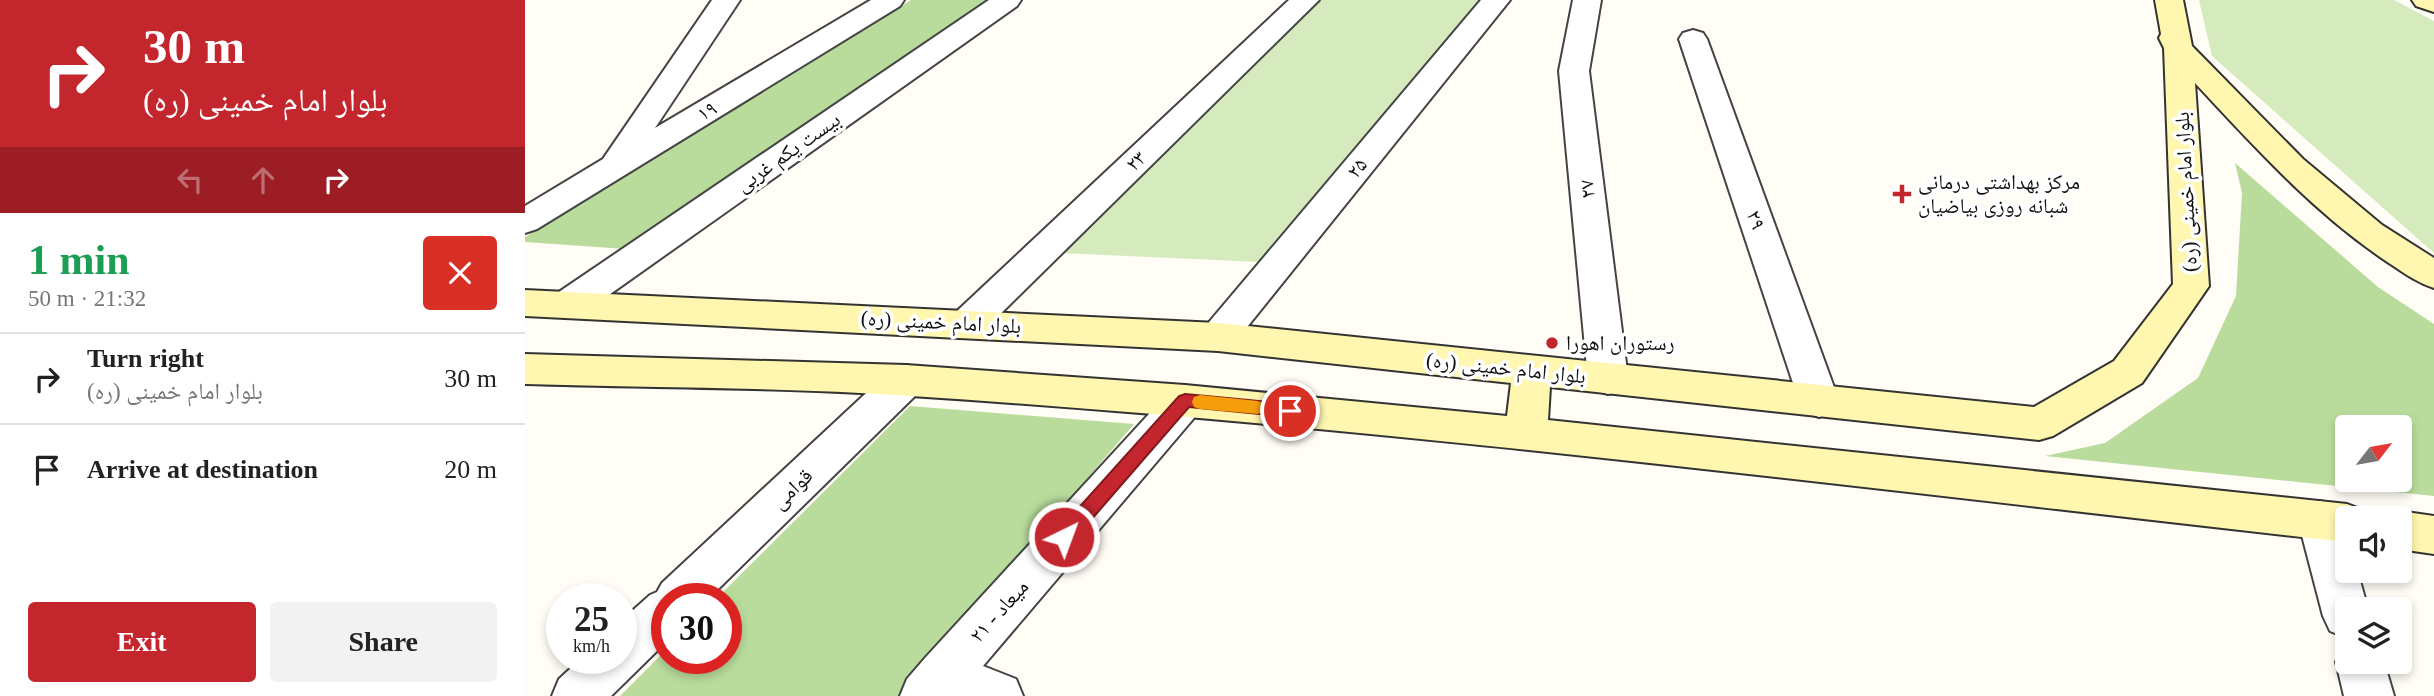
<!DOCTYPE html>
<html lang="en">
<head>
<meta charset="utf-8">
<style>
  :root { --surface:#fff; --page:#f2f2f2; --text:#222; --muted:#767676; --line:#e0e0e0; --accent:#c4262e }
  body { margin:0; font-family:"Times New Roman","Noto Naskh Arabic",serif; background:var(--page); color:var(--text); height:100vh; display:flex; flex-direction:column; font-size:26px; white-space:nowrap }
  * { box-sizing:border-box; margin:0 }
  p { font-size:23px; color:var(--muted) }
  .icon { flex:none; width:38px; height:38px; fill:none; stroke:currentColor; stroke-width:2; stroke-linecap:round; stroke-linejoin:round }
  .map { position:relative; flex:1; overflow:hidden }
  .details { display:flex; flex-direction:column; background:var(--surface); width:525px }
  .details>* { flex:none }
  .guide { background:#c4262e; color:#fff; overflow:hidden }
  .needle { width:46px; rotate:59deg }
  .fabs { position:absolute; left:1810px; top:415px; display:grid; gap:14px }
  .fabs a { display:grid; place-items:center; width:77px; height:77px; border-radius:7px; background:var(--surface); box-shadow:0 4px 10px #0003; font-size:35px }
  .speed { position:absolute; left:21px; top:583px; display:flex; gap:14px; font-size:35px; font-weight:700; text-align:center }
  .speed>* { display:grid; place-content:center; width:91px; height:91px; border-radius:50%; background:var(--surface); box-shadow:0 4px 10px #0003; line-height:1 }
  .speed small { font-size:18px; font-weight:400 }
  .speed .limit { border:10px solid #d22; background:#fff; color:#111 }
  .pin { position:absolute; display:grid; place-items:center; width:60px; height:60px; color:#fff; margin:-30px; border:4px solid #fff; border-radius:50%; box-shadow:0 2px 7px #0007 }
  .me { position:absolute; width:77px; margin:-38px; rotate:42deg; stroke-linejoin:round; filter:drop-shadow(0 0 5px #0008) }
  .turn { display:flex; align-items:center; gap:24px; height:147px; padding:0 28px; font-size:32px }
  .turn .icon { width:91px; height:91px; stroke-width:2.5 }
  .turn b { display:block; font-size:49px; line-height:60px }
  .lanes { display:flex; align-items:center; height:66px; padding:0 28px; background:#0003; justify-content:center; gap:35px; direction:ltr }
  .lanes .off { opacity:.35 }
  .round { display:grid; place-items:center; flex:none; width:74px; height:74px; border-radius:7px; background:var(--page) }
  .overview { display:flex; align-items:center; justify-content:space-between; height:119px; padding:0 28px }
  h1 { font-size:42px; font-weight:600; line-height:52px; color:#1e9e55 }
  .button { display:flex; gap:14px; margin-top:auto; padding:14px 28px }
  .button a { flex:1; height:80px; border-radius:7px; background:var(--accent); color:#fff; font-size:28px; font-weight:600; line-height:80px; text-align:center }
  .button a+a { background:var(--page); color:var(--text) }
  ul { padding:0; list-style:none }
  li { display:flex; align-items:center; gap:21px; height:91px; padding:0 28px; border-top:2px solid var(--line) }
  li div { flex:1 }
  li b { display:block; font-size:26px }
  li em { font-style:normal }
  main { display:flex; flex:1; min-height:0 }
  .map>svg:first-child { display:block }
</style>
</head>
<body>
<main>
<section class="details">
<div class="guide">
<div class="turn"><svg class="icon" aria-label="right" viewBox="0 0 24 24"><path d="M7 20v-9h11M14 6l5 5-5 5"/></svg><div><b>30 m</b>بلوار امام خمینی (ره)</div></div>
<div class="lanes"><svg class="icon off" aria-label="left" viewBox="0 0 24 24"><path d="M17 20v-9H6M10 6l-5 5 5 5"/></svg><svg class="icon off" aria-label="ahead" viewBox="0 0 24 24"><path d="M12 20V5M6 11l6-6 6 6"/></svg><svg class="icon" aria-label="right" viewBox="0 0 24 24"><path d="M7 20v-9h11M14 6l5 5-5 5"/></svg></div>
</div>
<div class="overview"><div><h1>1 min</h1><p>50 m · 21:32</p></div><a class="round" style="background:#d93025;color:#fff"><svg class="icon" aria-label="close" viewBox="0 0 24 24"><path d="M6 6l12 12M18 6L6 18"/></svg></a></div>
<ul>
<li><svg class="icon" aria-label="right" viewBox="0 0 24 24"><path d="M7 20v-9h11M14 6l5 5-5 5"/></svg><div><b>Turn right</b><p>بلوار امام خمینی (ره)</p></div><em>30 m</em></li>
<li><svg class="icon" aria-label="arrive" viewBox="0 0 24 24"><path d="M6 21V4h12l-3 4 3 4H6"/></svg><div><b>Arrive at destination</b></div><em>20 m</em></li>
</ul>
<div class="button"><a>Exit</a><a>Share</a></div>
</section>
<div class="map">
<svg width="1909" height="696" viewBox="0 0 1909 696">
  <rect width="100%" height="100%" fill="#fffdf5"/>
  <g fill="#d5ebbd">
    <polygon points="796,0 956,0 736,262 535,253"/>
    <polygon points="1674,0 1869,0 1909,21 1909,253 1687,56"/>
  </g>
  <g fill="#b9dc9c" fill-rule="evenodd">
    <polygon points="386,0 465,0 101,249 0,242 0,237"/>
    <path d="M1710,163L1853,287L1909,324V496L1520,456L1580,443L1673,378L1711,296L1717,193ZM1822,427H1874V480H1822Z"/>
    <polygon points="385,406 609,424 376,696 95,696 142,649 142,658 201,658 201,598 192,598"/>
  </g>
  <g fill="none" stroke-linecap="round" stroke-linejoin="round">
    <defs>
      <g id="street">
        <polygon points="187,0 215,0 130,128 346,0 379,0 375,6 12,229 0,233 0,206 78,159"/>
        <polygon points="464,0 496,0 492,6 57,314 44,317 31,314 25,304 31,294"/>
        <polygon points="764,0 794,0 456,333 443,337 430,333 424,323 430,313"/>
        <polygon points="956,0 985,0 706,347 693,351 680,347 674,337 680,327"/>
        <polygon points="1048,0 1076,0 1064,71 1103,379 1097,390 1083,394 1069,390 1063,379 1034,71"/>
        <polygon points="1168,30 1178,33 1182,39 1314,401 1308,412 1294,417 1280,412 1274,401 1154,39 1158,33"/>
        <polygon points="381,365 395,369 401,380 395,391 184,598 142,598 142,641 86,696 27,696 34,679 57,658 96,658 96,621 125,595 132,592 137,583 367,369"/>
        <polygon points="660,385 674,390 680,401 674,412 458,666 491,679 498,696 375,696 382,679 401,657 646,390"/>
        <path d="M1795,501L1811,507C1821,528 1822,547 1822,570H1832L1843,609H1822V638L1805,631L1798,616L1773,520L1779,507Z"/>
        <polygon points="1822,644 1822,662 1859,662 1869,696 1819,696 1811,662 1818,646"/>
      </g>
      <g id="secondary">
        <path d="M1630,0H1658L1667,46L1778,159L1857,225L1909,258V288C1890,282 1875,270 1858,259C1786,210 1729,146 1670,83L1684,286L1617,383L1528,436L1514,440L1025,387L1023,420L1822,504L1838,510L1842,518H1822V542C1344,489 866,427 386,396C258,387 128,388 0,384V354L381,365L660,385L982,416L986,383L693,351L0,316V290L693,323L1509,407L1589,361L1648,284L1639,48L1634,38L1636,34Z"/>
        <polygon points="1887,0 1909,0 1909,12 1891,6"/>
        <polygon points="1874,511 1909,516 1909,554 1874,549 1874,518 1858,518"/>
      </g>
    </defs>
    <use href="#street" stroke="#444" stroke-width="4"/>
    <use href="#secondary" stroke="#333" stroke-width="4"/>
    <use href="#street" fill="#fff" fill-rule="evenodd"/>
    <use href="#secondary" fill="#fff6b0" fill-rule="evenodd"/>
  </g>
  <polygon fill="#c4262e" stroke="#7f191e" stroke-width="2" points="660,394 765,404 771,406 773,411 771,415 765,417 664,407 546,543 539,545 532,543 530,537 532,532 654,396"/>
  <polygon fill="#f59e0b" points="675,395 733,401 738,403 741,408 738,412 733,414 675,409 669,407 667,402 669,397"/>
  <g fill="#c4262e" stroke="#fff" stroke-width="2.5">
    <path d="M1373.5 183.5h7v7h7v7h-7v7h-7v-7h-7v-7h7z"/>
    <circle cx="1027" cy="343" r="7"/>
  </g>
  <g text-anchor="middle" dominant-baseline="central" stroke-width="7" stroke-linejoin="round" paint-order="stroke">
    <g font-size="21" fill="#111" stroke="#fff">
      <text transform="translate(182 111) rotate(-31)">۱۹</text>
      <text transform="translate(263 152) rotate(-35)">بیست یکم غربی</text>
      <text transform="translate(611 161) rotate(-44)">۲۳</text>
      <text transform="translate(832 168) rotate(-50)">۲۵</text>
      <text transform="translate(1062 189) rotate(-96)">۲۷</text>
      <text transform="translate(1661 192) rotate(-93)">بلوار امام خمینی (ره)</text>
      <text transform="translate(1231 220) rotate(71)">۲۹</text>
      <text transform="translate(416 322) rotate(3)">بلوار امام خمینی (ره)</text>
      <text transform="translate(981 368) rotate(6)">بلوار امام خمینی (ره)</text>
      <text transform="translate(267 489) rotate(-44)">قوامی</text>
      <text transform="translate(474 611) rotate(-48)">۲۱ - میعاد</text>
    </g>
    <g font-size="21" fill="#111" stroke="#fff" text-anchor="start">
      <text x="1393" y="182">مرکز بهداشتی درمانی<tspan x="1393" dy="24">شبانه روزی بیاضیان</tspan></text>
      <text x="1041" y="343">رستوران اهورا</text>
    </g>
  </g>
</svg>
<div class="fabs">
<a><svg class="needle" viewBox="-14 -14 28 28"><path d="M0-13l5 13h-10z" fill="#e53935"/><path d="M0 13l5-13h-10z" fill="#767676"/></svg></a>
<a><svg class="icon" aria-label="sound" viewBox="0 0 24 24"><path d="M4 9h4l5-4v14l-5-4H4zM17 9q2 3 0 6"/></svg></a>
<a><svg class="icon" aria-label="layers" viewBox="0 0 24 24"><path d="M12 4l9 5-9 5-9-5zM3 14l9 5 9-5"/></svg></a>
</div>
<div class="speed"><div>25<small>km/h</small></div><div class="limit">30</div></div>
<div class="pin" style="left:765px;top:411px;background:#d93025"><svg class="icon" aria-label="arrive" viewBox="0 0 24 24"><path d="M6 21V4h12l-3 4 3 4H6"/></svg></div>
<svg class="me" style="left:539px;top:537px" viewBox="-20 -20 40 40"><circle r="17" fill="#c4262e" stroke="#fff" stroke-width="3"/><path d="M0-11L8 9 0 5-8 9z" fill="#fff"/></svg>
</div>
</main>
</body>
</html>
